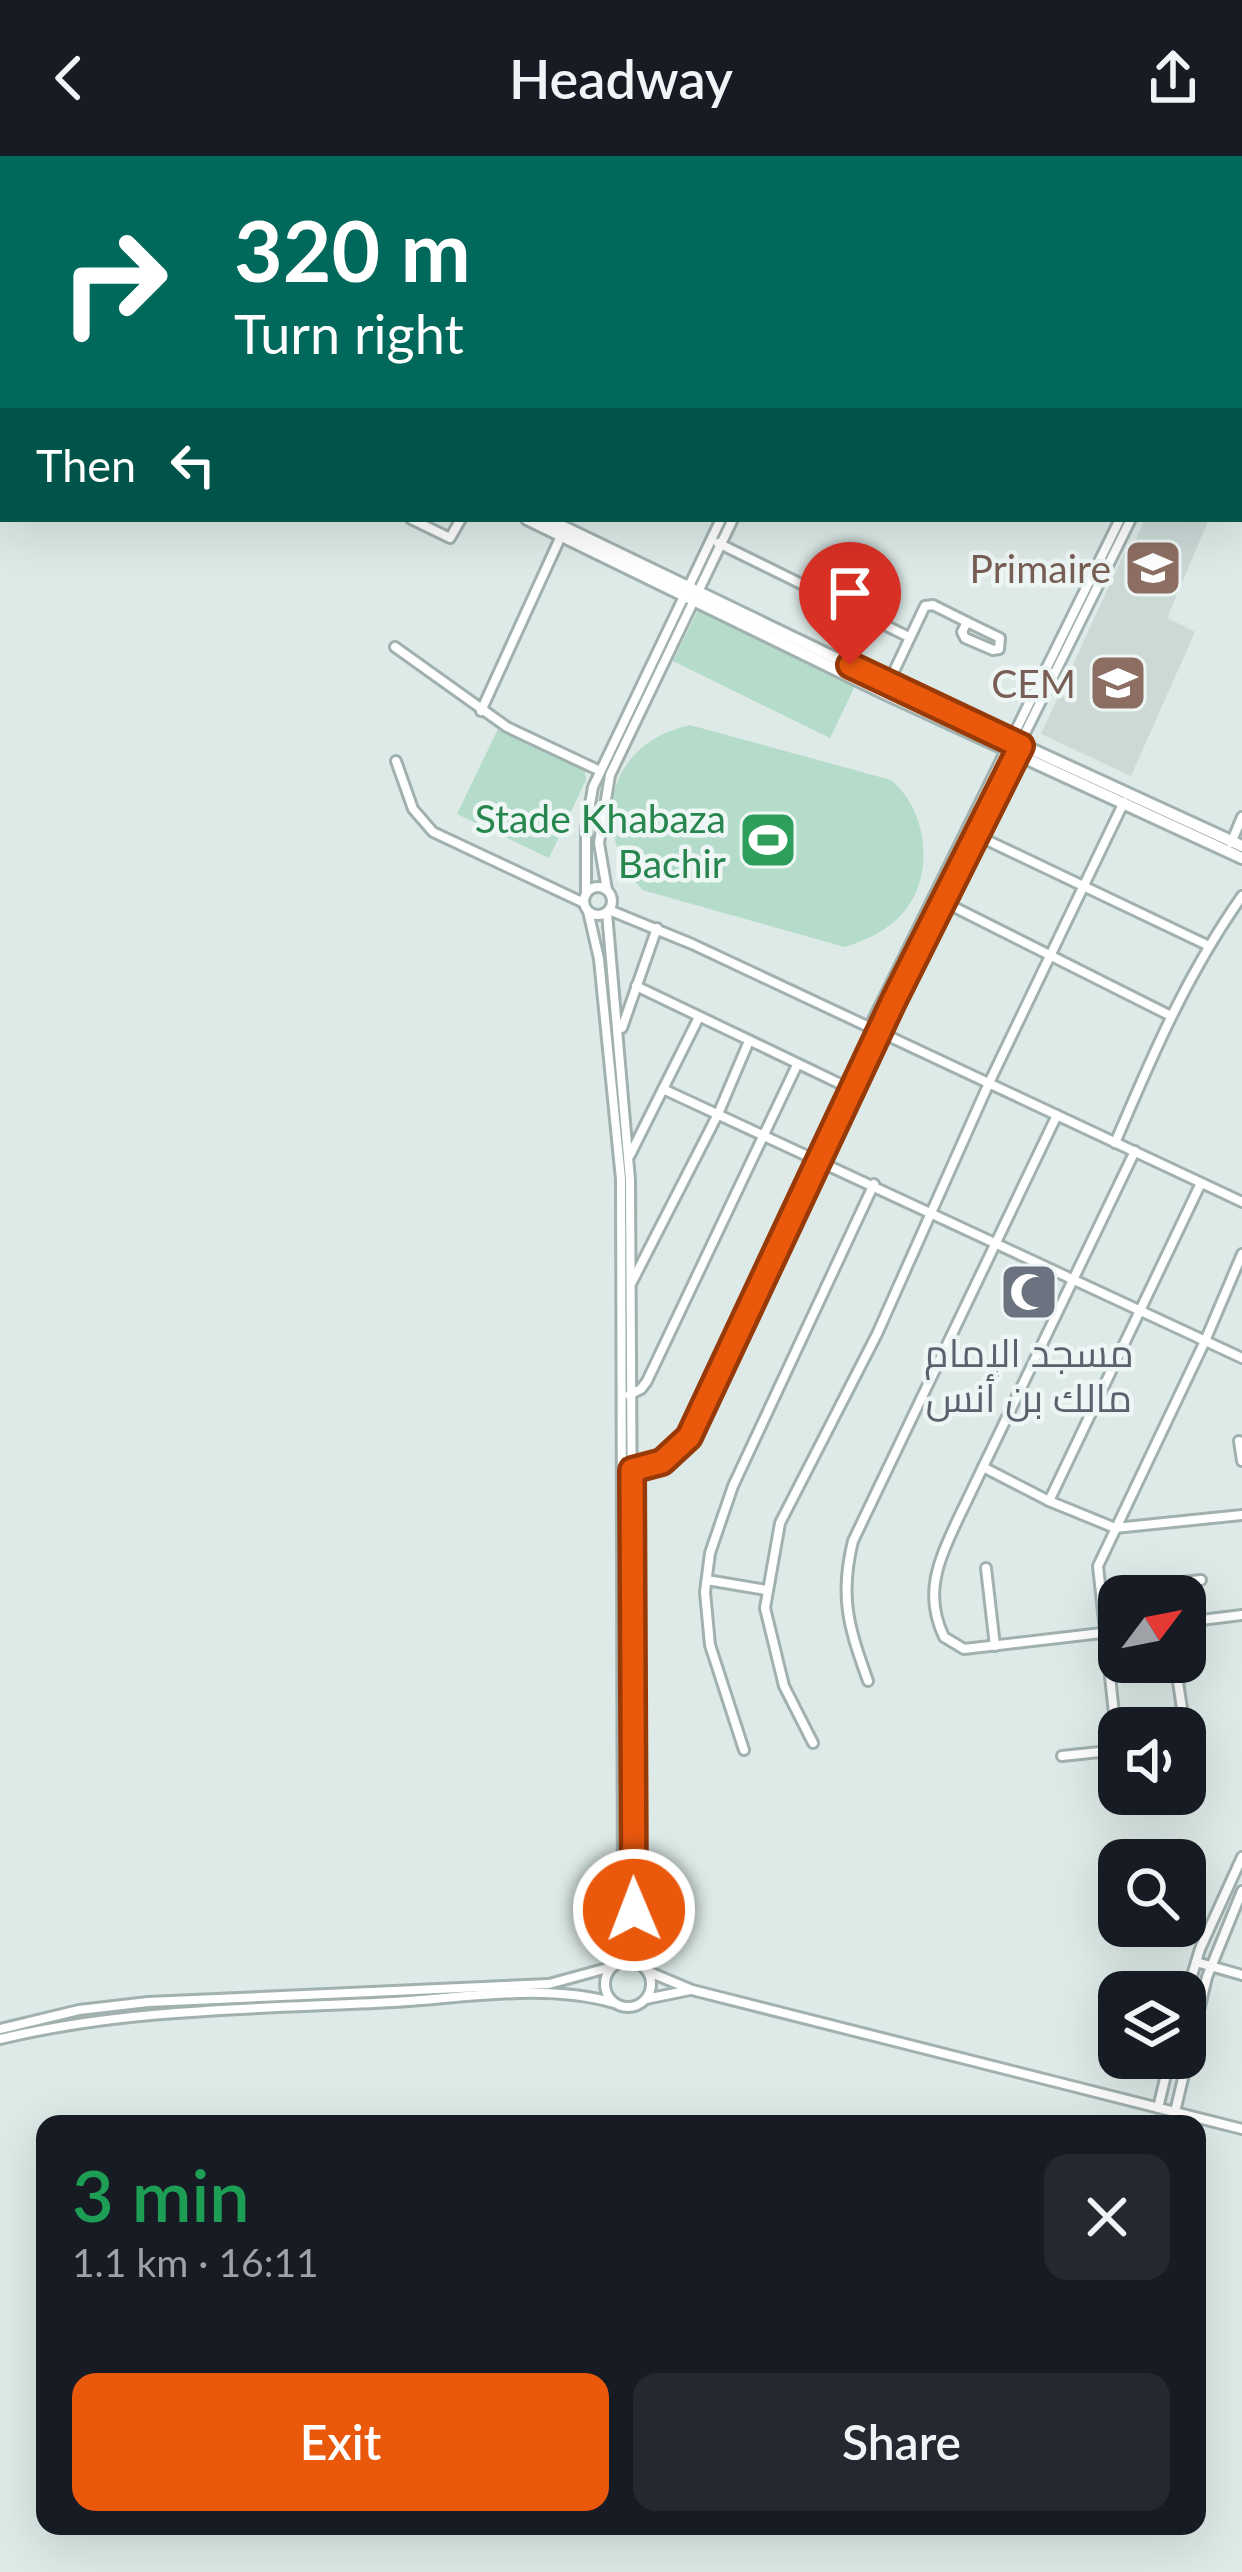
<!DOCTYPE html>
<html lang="en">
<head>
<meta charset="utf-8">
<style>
  :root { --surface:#171b24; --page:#242831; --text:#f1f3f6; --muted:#9ea1a6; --accent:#ea580c }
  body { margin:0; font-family:Lato,Cairo,sans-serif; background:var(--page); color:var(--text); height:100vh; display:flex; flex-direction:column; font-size:45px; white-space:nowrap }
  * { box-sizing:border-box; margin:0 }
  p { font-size:39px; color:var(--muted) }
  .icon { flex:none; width:66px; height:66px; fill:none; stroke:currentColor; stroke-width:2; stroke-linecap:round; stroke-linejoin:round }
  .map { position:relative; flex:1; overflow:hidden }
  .drawer { position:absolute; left:36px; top:1959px; width:1170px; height:420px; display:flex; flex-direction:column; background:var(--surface); border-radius:24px; box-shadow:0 12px 48px #0002 }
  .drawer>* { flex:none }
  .top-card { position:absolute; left:0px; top:0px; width:1242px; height:366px; box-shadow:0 12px 48px #0002; background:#00695c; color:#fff; overflow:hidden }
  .needle { width:78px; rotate:58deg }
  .buttons { position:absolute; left:1098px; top:1419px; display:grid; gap:24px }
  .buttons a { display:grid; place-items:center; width:108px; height:108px; border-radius:24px; background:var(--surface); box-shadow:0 12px 48px #0002; font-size:60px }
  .pin { position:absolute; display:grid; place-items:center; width:102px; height:102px; color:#fff; margin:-123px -51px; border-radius:50% 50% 50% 0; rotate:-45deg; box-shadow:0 0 12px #0007 }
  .pin .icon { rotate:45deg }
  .me { position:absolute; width:132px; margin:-66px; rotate:359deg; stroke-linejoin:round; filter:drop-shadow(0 0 9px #0008) }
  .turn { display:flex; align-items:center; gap:42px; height:252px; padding:0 36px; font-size:54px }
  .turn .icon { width:156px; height:156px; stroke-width:2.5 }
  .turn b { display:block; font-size:84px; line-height:102px }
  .then { display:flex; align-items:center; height:114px; padding:0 36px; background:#0003; gap:24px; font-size:45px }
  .round { display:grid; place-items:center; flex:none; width:126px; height:126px; border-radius:24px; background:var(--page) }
  .head { display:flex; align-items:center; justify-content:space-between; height:204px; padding:0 36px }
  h1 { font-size:72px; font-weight:600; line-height:90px; color:#1e9e55 }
  .action { display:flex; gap:24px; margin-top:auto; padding:24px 36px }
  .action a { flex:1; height:138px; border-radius:24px; background:var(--accent); color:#fff; font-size:48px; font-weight:600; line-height:138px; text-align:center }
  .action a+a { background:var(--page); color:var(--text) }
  header { display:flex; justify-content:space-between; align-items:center; height:156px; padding:0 36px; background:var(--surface); font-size:54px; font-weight:600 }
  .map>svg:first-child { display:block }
</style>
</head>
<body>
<header><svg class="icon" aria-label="back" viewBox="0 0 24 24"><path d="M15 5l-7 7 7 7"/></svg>Headway<svg class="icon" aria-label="share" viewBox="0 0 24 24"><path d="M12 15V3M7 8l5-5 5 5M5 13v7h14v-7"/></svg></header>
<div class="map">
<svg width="1242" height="2416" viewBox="0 0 1242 2416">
  <rect width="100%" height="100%" fill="#ddeae7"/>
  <g fill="#ccd9d7">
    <polygon points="261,0 520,0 266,3"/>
    <polygon points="1145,363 1209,363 1167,462 1195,476 1131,620 1041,578 1128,389 1133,390"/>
  </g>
  <g fill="#b5dcca">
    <polygon points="698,454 855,530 830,582 673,505"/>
    <path d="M690,569L891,624C931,657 936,730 895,765C880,778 863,785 845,791L642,734C589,672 605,588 690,569Z"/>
    <polygon points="498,573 585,614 586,624 549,702 457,658"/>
  </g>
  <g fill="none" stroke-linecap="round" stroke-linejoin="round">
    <defs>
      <g id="minor">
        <polyline points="77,0 87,3"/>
        <polyline points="602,0 610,3"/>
        <polyline points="632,0 640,3"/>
        <polyline points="822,0 823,3"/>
        <polyline points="901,0 902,3"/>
        <polyline points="1044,0 1045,3"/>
        <polyline points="1116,0 1117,3"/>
        <polyline points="1125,0 1126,3"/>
        <polyline points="1200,0 1201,3"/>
        <polyline points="530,3 531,0"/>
        <polyline points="688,3 689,0"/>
        <polyline points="970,3 977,0"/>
        <polyline points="1239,109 1242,117"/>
        <polyline points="0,131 3,131"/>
        <polyline points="0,173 3,174"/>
        <polyline points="0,194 3,195"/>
        <polyline points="1239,226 1242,227"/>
        <polyline points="1239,235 1242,236"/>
        <polyline points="411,363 450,382 461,363"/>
        <polyline points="718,387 909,481"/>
        <polygon points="967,466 1000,482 999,493 993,494 965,482 962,476"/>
        <polyline points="395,491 507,571 598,614"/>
        <polyline points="887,530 925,450 933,449 967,466"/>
        <polyline points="481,555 561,380"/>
        <polyline points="396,605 413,653 433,676 584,747"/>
        <polyline points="976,679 1207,789"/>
        <polyline points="1231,687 1242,661"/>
        <circle cx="598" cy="745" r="14"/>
        <polyline points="607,734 599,687 610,619 733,363"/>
        <polyline points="586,738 586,672 593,631 721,363"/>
        <polyline points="940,744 1169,859"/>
        <polyline points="609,754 692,788 1242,1046"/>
        <polyline points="588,755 599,803 621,1023 623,1757 612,1810"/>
        <polyline points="607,757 630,1024 634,1743 646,1812"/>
        <polyline points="636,830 853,934"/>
        <polyline points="622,872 657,772"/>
        <polyline points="869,872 1120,363"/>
        <polyline points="663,933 1242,1202"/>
        <path d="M1115,987C1152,900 1187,818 1242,740"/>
        <polyline points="630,999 699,861"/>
        <polyline points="632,1126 718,958 749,885"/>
        <polyline points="629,1239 641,1233 647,1225 797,909"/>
        <polyline points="1239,1285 1242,1305"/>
        <polyline points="983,1311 1049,1345 1115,1372 1242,1359"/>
        <polyline points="632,1314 662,1307 689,1281 942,745 1131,363"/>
        <polyline points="1049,1345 1201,1027"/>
        <polyline points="986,1412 995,1490"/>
        <polyline points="707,1424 766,1434"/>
        <polyline points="1166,1440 1165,1428 1201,1424"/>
        <polyline points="1185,1466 1242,1459"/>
        <path d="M1119,1475L964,1493L944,1481C923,1437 939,1404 958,1363L1135,995"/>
        <polyline points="1175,1506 1183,1559"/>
        <path d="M868,1525C849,1472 839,1441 853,1385L1057,959"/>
        <polyline points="813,1587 784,1530 765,1452 780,1367 877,1178 989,927 1124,646"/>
        <polyline points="744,1594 710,1489 705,1436 710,1397 733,1330 874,1028"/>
        <polyline points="1062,1600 1118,1594 1098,1410 1205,1185 1242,1098"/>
        <circle cx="628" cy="1828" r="23"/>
        <polyline points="1196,1806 1242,1819"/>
        <polyline points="647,1815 692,1834 1242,1973"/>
        <polyline points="646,1843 690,1834"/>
        <polyline points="1185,1843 1200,1793 1242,1701"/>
        <polyline points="0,1873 79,1854 148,1846 549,1828 611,1811"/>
        <path d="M0,1883C128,1852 263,1853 394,1846C465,1842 545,1827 614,1847"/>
        <polyline points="1158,1952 1170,1902"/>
        <polyline points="1175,1956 1207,1821 1242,1735"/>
      </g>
      <g id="tertiary">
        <polyline points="224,3 226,0"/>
        <polyline points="237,3 239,0"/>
        <polyline points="527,363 884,537 1242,702"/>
        <polyline points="547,363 887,527 1242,690"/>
      </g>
    </defs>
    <use href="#minor" stroke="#a0b1af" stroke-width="14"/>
    <use href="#tertiary" stroke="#a0b1af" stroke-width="16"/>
    <use href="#minor" stroke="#fff" stroke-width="8"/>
    <use href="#tertiary" stroke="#fff" stroke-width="10"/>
  </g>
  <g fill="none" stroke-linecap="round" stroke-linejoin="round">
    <defs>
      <polyline id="route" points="634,1754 632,1314 662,1306 689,1281 894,844 1021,590 850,509"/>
    </defs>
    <use href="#route" stroke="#983908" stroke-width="30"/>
    <use href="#route" stroke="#ea580c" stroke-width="21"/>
  </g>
  <defs>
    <symbol id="school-square" viewBox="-11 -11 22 22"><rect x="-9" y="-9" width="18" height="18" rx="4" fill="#8d6e63" stroke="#edf6f4"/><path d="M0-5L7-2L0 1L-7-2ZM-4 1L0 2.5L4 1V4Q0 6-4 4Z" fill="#fff"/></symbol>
    <symbol id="stadium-square" viewBox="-11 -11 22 22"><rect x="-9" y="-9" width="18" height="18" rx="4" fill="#2e9e5b" stroke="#edf6f4"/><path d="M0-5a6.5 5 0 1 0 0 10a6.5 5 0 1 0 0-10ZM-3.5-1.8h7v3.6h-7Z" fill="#fff"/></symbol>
    <symbol id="mosque-square" viewBox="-11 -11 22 22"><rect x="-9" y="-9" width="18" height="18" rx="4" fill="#6b7280" stroke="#edf6f4"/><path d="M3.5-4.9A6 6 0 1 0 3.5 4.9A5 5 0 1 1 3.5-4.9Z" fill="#fff"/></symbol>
  </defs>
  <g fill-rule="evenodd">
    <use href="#school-square" x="1120" y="379" width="66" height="66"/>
    <use href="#school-square" x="1085" y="494" width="66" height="66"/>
    <use href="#stadium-square" x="735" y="651" width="66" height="66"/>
    <use href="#mosque-square" x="996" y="1103" width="66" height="66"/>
  </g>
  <g text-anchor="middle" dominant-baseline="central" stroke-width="9" stroke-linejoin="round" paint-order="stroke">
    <g font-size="39" fill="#785e54" stroke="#edf6f4" text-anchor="end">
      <text x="1111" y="412">Primaire</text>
      <text x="1076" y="527">CEM</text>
    </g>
    <g font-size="39" fill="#27864d" stroke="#edf6f4" text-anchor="end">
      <text x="726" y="662">Stade Khabaza<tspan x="726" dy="45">Bachir</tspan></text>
    </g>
    <g font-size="39" fill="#5b616d" stroke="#edf6f4">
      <text x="1029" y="1196">مسجد الإمام<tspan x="1029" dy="45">مالك بن أنس</tspan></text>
    </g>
  </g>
</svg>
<div class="buttons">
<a><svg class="needle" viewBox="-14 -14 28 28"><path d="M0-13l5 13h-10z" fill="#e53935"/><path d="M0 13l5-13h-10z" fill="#9ea1a6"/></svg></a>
<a><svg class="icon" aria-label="sound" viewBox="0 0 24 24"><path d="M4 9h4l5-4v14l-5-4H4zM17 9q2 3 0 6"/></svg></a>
<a><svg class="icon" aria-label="search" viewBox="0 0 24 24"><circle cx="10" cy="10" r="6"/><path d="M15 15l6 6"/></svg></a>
<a><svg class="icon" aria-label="layers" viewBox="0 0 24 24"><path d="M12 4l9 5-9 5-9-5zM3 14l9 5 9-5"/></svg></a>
</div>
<div class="pin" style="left:850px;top:509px;background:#d93025"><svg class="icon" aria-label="arrive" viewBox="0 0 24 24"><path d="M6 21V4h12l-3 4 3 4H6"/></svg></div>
<svg class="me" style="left:634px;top:1754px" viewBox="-20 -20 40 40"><circle r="17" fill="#ea580c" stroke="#fff" stroke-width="3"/><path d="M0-11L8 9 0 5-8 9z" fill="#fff"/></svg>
<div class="top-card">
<div class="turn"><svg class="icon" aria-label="right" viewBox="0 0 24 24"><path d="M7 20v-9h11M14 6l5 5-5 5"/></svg><div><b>320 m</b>Turn right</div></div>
<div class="then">Then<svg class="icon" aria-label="left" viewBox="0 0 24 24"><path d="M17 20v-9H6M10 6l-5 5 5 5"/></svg></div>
</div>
<section class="drawer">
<div class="head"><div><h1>3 min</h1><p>1.1 km · 16:11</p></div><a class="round"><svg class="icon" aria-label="close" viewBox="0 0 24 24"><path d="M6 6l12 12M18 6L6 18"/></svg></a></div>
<div class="action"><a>Exit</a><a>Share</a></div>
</section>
</div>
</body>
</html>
